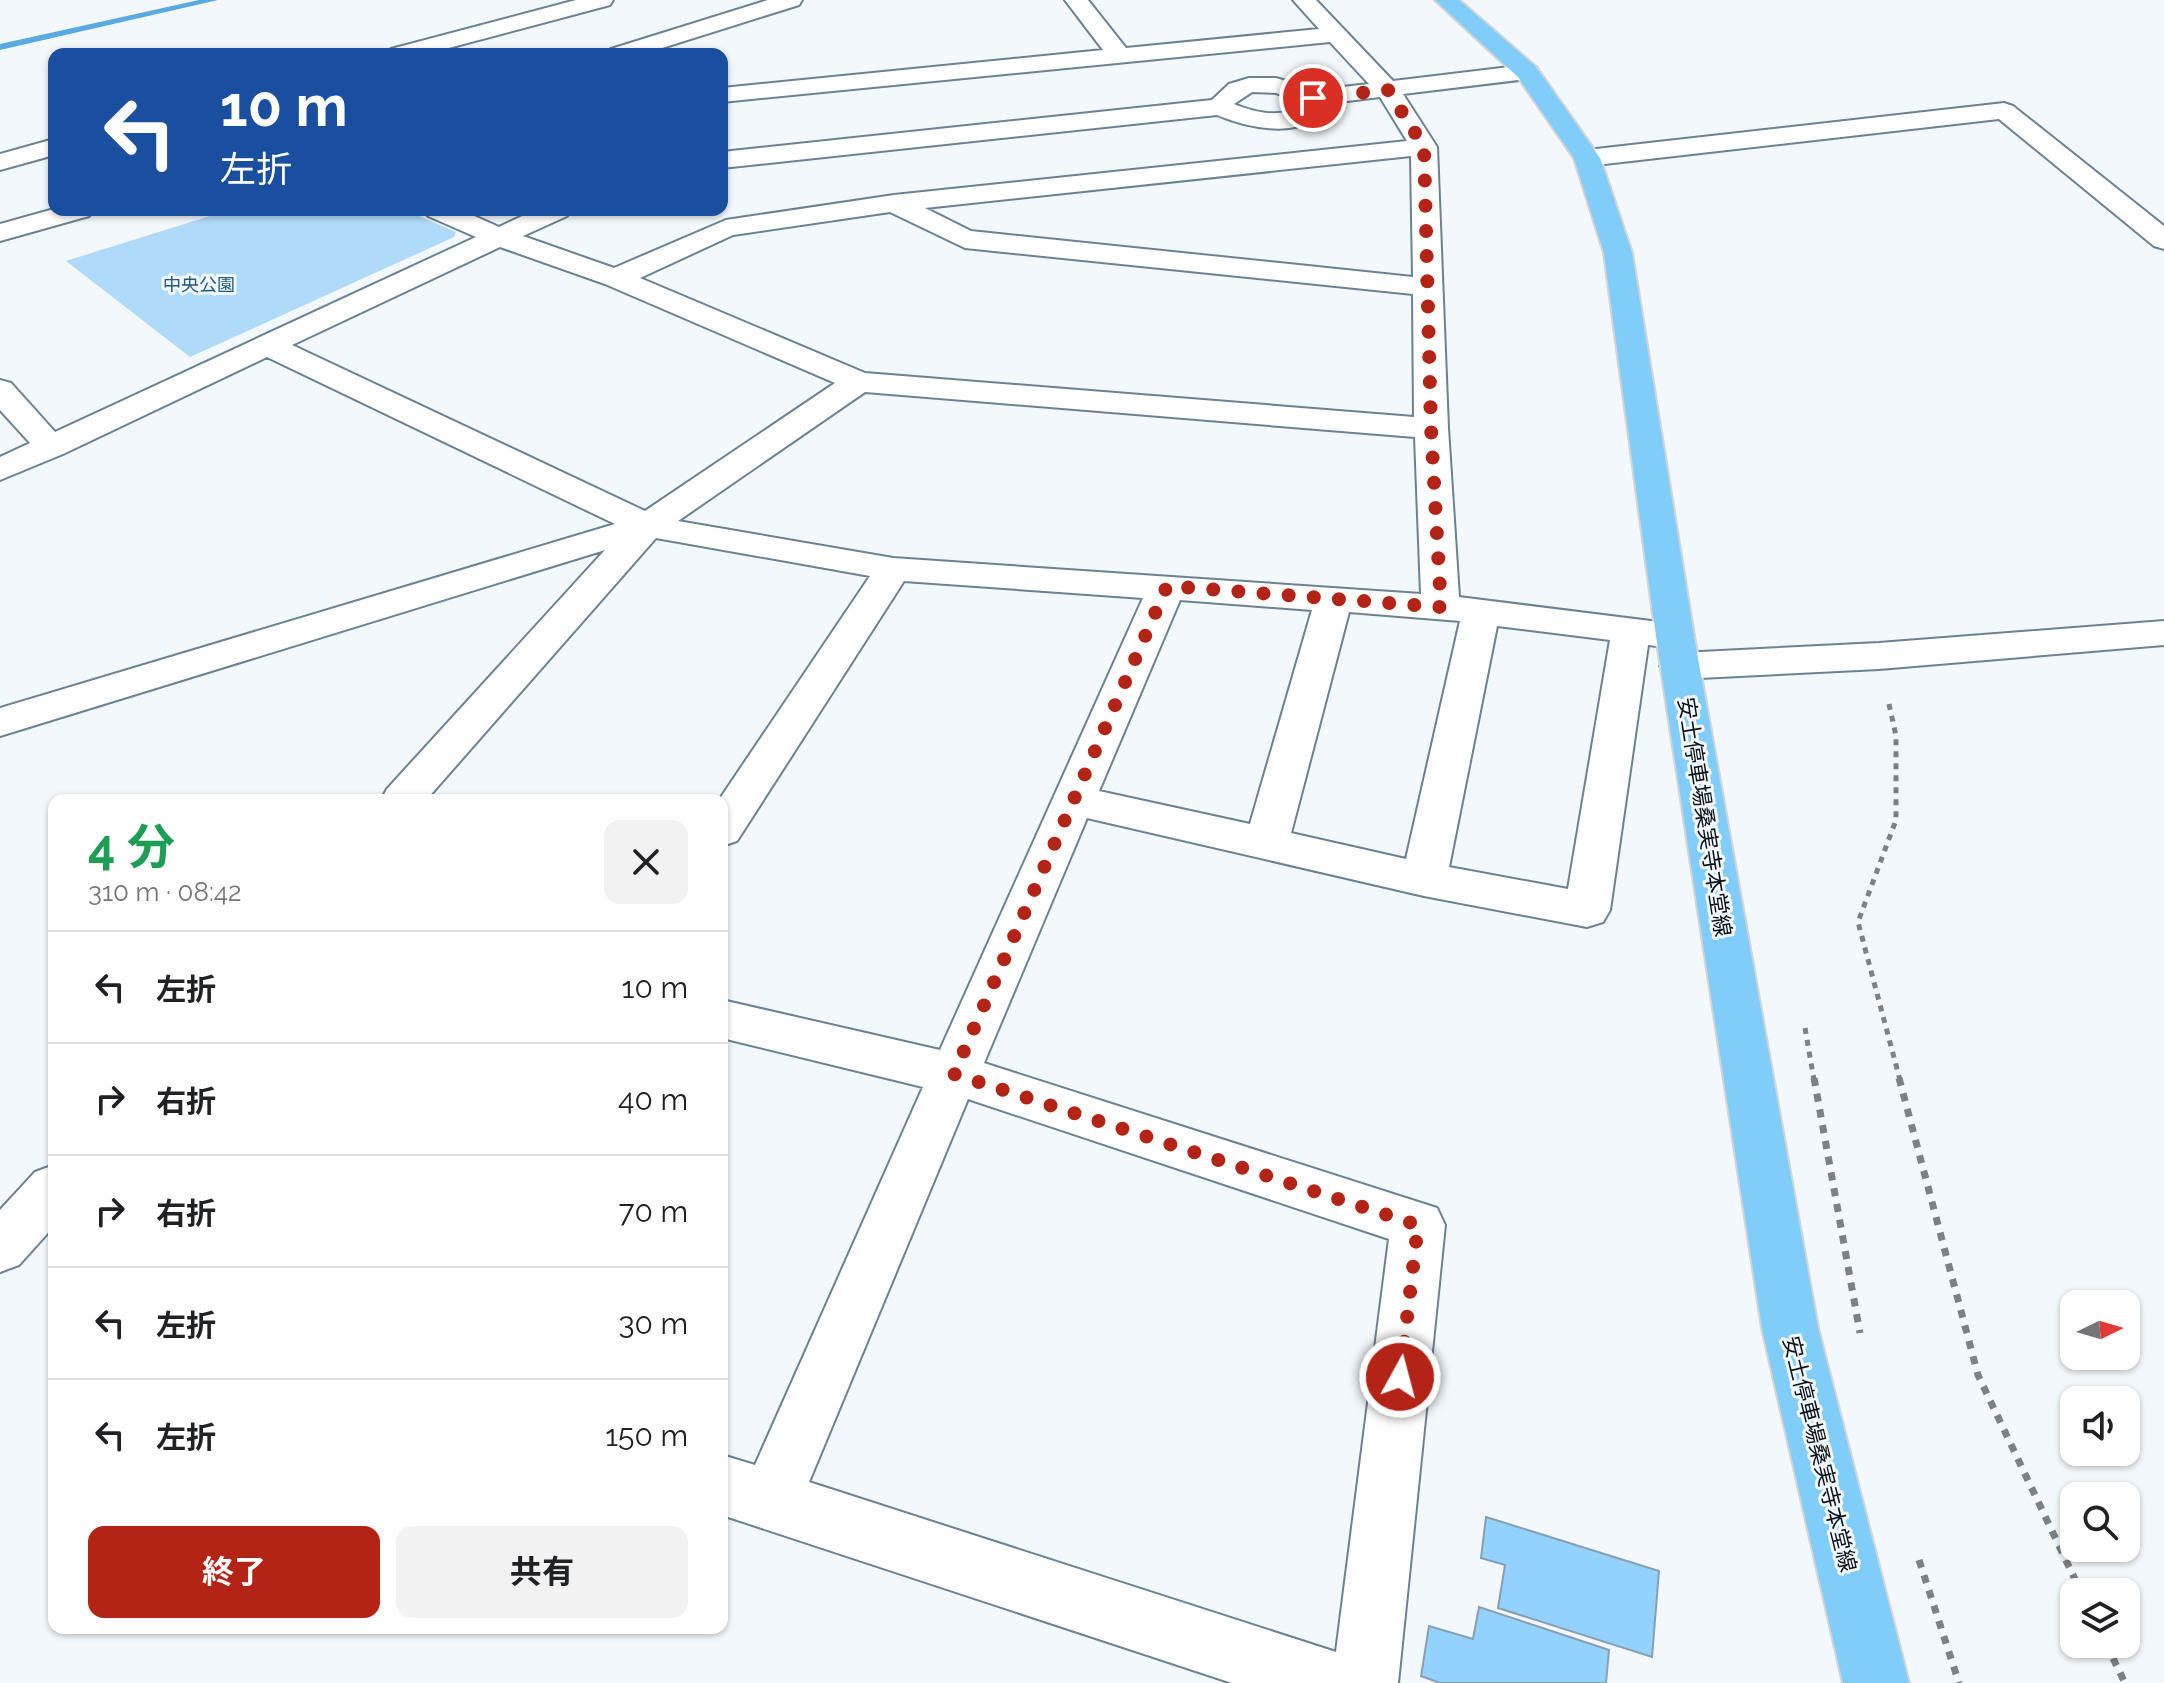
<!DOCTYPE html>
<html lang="ja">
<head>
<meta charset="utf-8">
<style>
  :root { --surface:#fff; --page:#f2f2f2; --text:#202124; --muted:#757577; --line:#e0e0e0; --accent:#b32417 }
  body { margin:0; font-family:Raleway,"Noto Sans JP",sans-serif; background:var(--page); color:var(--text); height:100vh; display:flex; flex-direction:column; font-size:30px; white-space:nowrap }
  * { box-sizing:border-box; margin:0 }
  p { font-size:26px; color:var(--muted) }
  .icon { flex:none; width:44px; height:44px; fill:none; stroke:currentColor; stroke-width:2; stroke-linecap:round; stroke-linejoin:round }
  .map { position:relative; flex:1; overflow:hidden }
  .side { position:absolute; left:48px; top:794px; width:680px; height:840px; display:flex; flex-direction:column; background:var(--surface); border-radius:16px; box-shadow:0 2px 6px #0004 }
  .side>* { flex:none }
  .hud { position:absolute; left:48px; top:48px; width:680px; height:168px; border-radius:16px; box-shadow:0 2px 6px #0004; background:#1a4fa0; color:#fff; overflow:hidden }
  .needle { width:52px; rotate:85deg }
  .tools { position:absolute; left:2060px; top:1290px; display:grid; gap:16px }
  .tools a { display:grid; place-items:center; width:80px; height:80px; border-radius:16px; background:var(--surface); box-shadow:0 2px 6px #0004; font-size:40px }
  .pin { position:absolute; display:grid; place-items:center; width:68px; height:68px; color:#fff; margin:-34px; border:4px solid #fff; border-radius:50%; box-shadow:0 2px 8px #0007 }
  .me { position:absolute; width:88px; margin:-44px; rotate:7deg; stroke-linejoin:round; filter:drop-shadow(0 0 6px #0008) }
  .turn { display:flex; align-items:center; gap:28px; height:168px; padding:0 40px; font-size:36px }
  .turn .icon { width:104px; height:104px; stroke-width:2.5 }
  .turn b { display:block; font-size:56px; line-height:68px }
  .round { display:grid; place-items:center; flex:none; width:84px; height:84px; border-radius:16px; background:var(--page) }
  .head { display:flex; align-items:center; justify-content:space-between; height:136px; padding:0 40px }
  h1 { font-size:48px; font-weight:700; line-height:60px; color:#1e9e55 }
  .button { display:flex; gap:16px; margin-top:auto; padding:16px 40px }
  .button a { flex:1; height:92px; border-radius:16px; background:var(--accent); color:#fff; font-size:32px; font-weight:700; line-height:92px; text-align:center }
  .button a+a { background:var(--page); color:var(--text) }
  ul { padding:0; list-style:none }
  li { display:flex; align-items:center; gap:24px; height:112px; padding:0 40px; border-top:2px solid var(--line) }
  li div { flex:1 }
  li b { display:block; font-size:30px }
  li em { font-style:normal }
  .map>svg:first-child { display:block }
</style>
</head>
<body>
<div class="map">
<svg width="2164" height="1683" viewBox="0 0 2164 1683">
  <rect width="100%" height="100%" fill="#f2f8fc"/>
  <polygon fill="#afdafa" points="229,210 405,210 456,232 454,237 190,357 66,261"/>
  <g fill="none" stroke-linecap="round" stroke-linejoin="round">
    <polygon fill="#59aae0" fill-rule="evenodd" points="199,0 218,0 0,50 0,44"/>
  </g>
  <g fill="#93d2ff" stroke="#87a0b1" stroke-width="2">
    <polygon points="1486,1517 1659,1571 1652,1657 1498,1608 1505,1565 1481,1558"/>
    <polygon points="1479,1607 1609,1650 1606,1683 1440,1683 1421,1676 1429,1626 1473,1639"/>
  </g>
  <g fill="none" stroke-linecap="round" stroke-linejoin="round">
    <defs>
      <g id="minor">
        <polygon points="576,0 613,0 610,5 426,54 387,54 391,49"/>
        <polygon points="768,0 802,0 799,5 643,54 607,54 611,49"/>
        <path d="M1065,0H1088L1126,48L1319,29L1293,0H1316L1393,81L1527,65L1536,67L1539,72L1536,77L1527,79L1403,94L1437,147L1448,428L1459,597L1675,624L1689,627L1694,636L1689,645L1675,648L1648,645L1610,910L1603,922L1587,927L1424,896L1087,818L984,1063L1437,1208L1445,1225L1398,1683H1232L722,1515V1455L755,1465L923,1087L722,1038V1000L940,1050L1143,598L904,581L737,841L722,846V800H719L870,576L656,538L426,800H381L387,789L605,550L0,736V708L615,524L267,357L63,454L0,480V457L30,443L0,410V380L11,383L55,432L476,237L428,216L424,210H461L499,227L535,210H571L567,216L523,236L614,268L726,220L894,195L1407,141L1380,97L1323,104C1309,143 1245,127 1217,115L722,168V152L1212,100L1229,84L1249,78H1276L1316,90L1369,84L1330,42L722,102V88L1103,50ZM1252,92L1276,93L1300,101L1298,106C1281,119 1253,112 1234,104ZM1411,156L1413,277L971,231L925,208ZM890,212L965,248L1413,294L1414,417L865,373L640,278L733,235ZM500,247L605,284L835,383L645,511L292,345ZM865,392L1415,437L1421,594L893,558L678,521ZM1180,600L1312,610L1250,824L1099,791ZM1349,612L1460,621L1406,859L1291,833ZM1497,626L1610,640L1568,889L1449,867ZM968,1099L1389,1239L1336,1652L809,1482Z"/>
        <polygon points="2004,103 2013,106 2164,226 2164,249 2154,246 1999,119 1587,166 1578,164 1574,158 1578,152 1587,150"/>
        <polygon points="54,139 54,155 0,170 0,154"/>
        <polygon points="54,209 93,210 89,216 0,241 0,224"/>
        <polygon points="2164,621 2164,645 1879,669 1680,679 1666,675 1660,666 1666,657 1680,653 1879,643"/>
        <polygon points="54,1165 54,1226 19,1265 0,1272 0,1210 35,1172"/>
      </g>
      <polygon id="major" points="1435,0 1459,0 1536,67 1600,158 1632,253 1694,636 1818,1328 1909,1683 1843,1683 1762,1328 1656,636 1604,253 1574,158 1518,77"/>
    </defs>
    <use href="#minor" stroke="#6b8293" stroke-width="4"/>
    <use href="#major" stroke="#d3d4d6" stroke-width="4"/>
    <g stroke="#7a8287" stroke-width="5" stroke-dasharray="6 6" stroke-linecap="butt">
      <polyline points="1889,704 1896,736 1896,820 1858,922 1900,1080"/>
      <polyline points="1805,1028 1814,1080"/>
    </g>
    <g stroke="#7a8287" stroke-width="7" stroke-dasharray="8 8" stroke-linecap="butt">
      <polyline points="1814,1078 1860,1333"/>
      <polyline points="1899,1078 1978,1375 2081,1592"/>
      <polyline points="1919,1560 1959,1683"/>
      <polyline points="2106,1644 2125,1683"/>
    </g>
    <use href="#minor" fill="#fff" fill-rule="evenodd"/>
    <use href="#major" fill="#80cdfa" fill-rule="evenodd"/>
  </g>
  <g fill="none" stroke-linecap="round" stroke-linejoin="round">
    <polyline stroke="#b32417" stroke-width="14" stroke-dasharray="0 25.2" points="1313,98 1388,90 1424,147 1431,428 1441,607 1167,586 954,1074 1418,1225 1400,1377"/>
  </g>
  <g text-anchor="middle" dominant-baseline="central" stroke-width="6" stroke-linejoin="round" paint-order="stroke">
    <g font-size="18" fill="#205c81" stroke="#f2f8fc">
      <text x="199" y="284">中央公園</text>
    </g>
    <g font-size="22" fill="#091219" stroke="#f2f8fc">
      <text transform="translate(1705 817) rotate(81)">安土停車場桑実寺本堂線</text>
      <text transform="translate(1820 1454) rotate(76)">安土停車場桑実寺本堂線</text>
    </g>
  </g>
</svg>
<div class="tools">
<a><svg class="needle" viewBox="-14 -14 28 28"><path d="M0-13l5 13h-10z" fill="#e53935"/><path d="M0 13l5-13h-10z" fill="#757577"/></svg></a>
<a><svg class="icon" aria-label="sound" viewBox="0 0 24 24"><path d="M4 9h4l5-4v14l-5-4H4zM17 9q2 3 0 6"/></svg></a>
<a><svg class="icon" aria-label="search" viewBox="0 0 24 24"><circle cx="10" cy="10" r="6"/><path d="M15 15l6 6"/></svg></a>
<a><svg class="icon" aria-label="layers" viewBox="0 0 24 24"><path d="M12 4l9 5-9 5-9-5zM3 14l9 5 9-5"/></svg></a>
</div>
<div class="pin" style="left:1313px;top:98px;background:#d93025"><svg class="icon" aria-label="arrive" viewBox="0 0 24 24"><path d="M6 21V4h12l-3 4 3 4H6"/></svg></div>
<svg class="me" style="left:1400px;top:1377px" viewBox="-20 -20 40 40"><circle r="17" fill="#b32417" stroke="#fff" stroke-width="3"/><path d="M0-11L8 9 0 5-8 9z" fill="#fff"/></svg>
<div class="hud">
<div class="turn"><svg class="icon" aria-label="left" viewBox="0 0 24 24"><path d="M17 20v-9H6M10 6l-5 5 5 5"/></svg><div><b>10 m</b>左折</div></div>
</div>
<section class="side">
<div class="head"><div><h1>4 分</h1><p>310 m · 08:42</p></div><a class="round"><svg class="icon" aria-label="close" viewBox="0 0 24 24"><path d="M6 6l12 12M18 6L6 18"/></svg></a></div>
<ul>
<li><svg class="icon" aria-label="left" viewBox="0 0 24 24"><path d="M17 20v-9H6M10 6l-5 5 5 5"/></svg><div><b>左折</b></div><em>10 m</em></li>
<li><svg class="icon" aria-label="right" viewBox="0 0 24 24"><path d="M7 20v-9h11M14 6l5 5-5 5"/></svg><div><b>右折</b></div><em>40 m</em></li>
<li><svg class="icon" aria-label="right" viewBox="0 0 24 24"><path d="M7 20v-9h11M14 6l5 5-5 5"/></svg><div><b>右折</b></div><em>70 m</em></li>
<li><svg class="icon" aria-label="left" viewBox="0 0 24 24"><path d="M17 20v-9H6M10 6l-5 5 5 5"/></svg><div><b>左折</b></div><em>30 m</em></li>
<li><svg class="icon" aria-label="left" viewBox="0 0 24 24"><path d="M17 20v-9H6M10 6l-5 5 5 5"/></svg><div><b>左折</b></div><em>150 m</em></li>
</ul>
<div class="button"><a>終了</a><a>共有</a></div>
</section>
</div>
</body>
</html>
